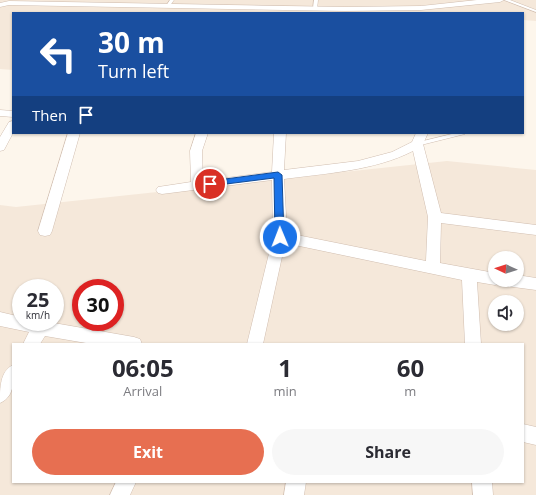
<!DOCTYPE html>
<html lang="en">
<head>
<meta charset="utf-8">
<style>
  :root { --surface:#fff; --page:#f7f7f7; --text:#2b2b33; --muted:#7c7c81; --accent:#e76f51 }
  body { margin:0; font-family:"Open Sans",sans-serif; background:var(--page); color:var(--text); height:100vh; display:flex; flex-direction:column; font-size:15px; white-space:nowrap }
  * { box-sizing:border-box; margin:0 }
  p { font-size:13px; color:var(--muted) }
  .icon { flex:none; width:22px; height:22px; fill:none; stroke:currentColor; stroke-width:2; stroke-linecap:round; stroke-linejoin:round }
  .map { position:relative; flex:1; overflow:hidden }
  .drawer { position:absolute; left:12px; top:343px; width:512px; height:140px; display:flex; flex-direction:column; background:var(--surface); border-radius:0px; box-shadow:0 1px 3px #0004 }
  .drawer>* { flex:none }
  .banner { position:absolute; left:12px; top:12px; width:512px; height:122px; border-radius:0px; box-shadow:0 1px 3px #0004; background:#1a4fa0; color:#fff; overflow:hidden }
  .needle { width:26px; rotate:274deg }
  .tools { position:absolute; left:488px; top:251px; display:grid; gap:8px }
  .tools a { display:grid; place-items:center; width:36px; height:36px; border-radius:50%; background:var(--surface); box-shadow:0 1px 3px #0004; font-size:20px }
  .speed { position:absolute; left:12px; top:279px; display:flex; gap:8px; font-size:20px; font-weight:700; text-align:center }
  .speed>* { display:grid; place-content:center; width:52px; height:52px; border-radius:50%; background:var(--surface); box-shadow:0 1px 3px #0004; line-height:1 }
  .speed small { font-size:10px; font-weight:400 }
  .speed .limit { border:6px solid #d22; background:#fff; color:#111 }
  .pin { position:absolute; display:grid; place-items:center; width:34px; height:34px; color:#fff; margin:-17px; border:2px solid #fff; border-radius:50%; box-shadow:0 1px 4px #0007 }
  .me { position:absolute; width:44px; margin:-22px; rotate:359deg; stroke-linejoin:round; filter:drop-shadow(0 0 3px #0008) }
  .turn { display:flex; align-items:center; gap:14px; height:84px; padding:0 20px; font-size:18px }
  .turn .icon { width:52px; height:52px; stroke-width:2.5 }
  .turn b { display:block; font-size:28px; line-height:34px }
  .then { display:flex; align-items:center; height:38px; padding:0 20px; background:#0003; gap:8px; font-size:15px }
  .eta { display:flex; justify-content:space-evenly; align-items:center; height:68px; text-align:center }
  .eta b { font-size:24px; font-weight:700; line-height:28px }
  .primary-button { display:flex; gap:8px; margin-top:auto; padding:8px 20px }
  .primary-button a { flex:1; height:46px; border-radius:24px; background:var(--accent); color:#fff; font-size:16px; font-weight:700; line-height:46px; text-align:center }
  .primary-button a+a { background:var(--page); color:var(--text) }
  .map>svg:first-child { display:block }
</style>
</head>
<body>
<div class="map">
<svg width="536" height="495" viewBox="0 0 536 495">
  <rect width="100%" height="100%" fill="#fdf6ec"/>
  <g fill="#f5e8da" fill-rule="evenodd">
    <polygon points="0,0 536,0 536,21 523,20 523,13 13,13 13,70 0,69"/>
    <path d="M447,161L536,170V495H0V205L16,207ZM495,258H517V280H495ZM21,288H55V322H21ZM81,288H115V322H81ZM495,302H517V324H495ZM13,344H523V482H13Z"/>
  </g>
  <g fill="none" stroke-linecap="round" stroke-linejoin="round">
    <defs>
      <g id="lane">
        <polygon points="170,0 174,0 169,7 167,7 166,6"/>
        <polygon points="314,0 318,0 317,9 315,10 313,9"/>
        <polygon points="504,0 510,0 536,10 536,12"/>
        <polygon points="456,133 466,133 465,134 417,146 414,144 415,143"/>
      </g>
      <g id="street">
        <polygon points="477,0 504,0 500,2 421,10 345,11 9,5 0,7 0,3 9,1 345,7 421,6"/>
        <polygon points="0,110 13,111 13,117 0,116"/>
        <polygon points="13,121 13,133 4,150 0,151 0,137 9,122"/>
        <polygon points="68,133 80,133 52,231 50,235 45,236 40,235 38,231"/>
        <path d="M196,133H208L202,151L203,181L272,172L274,133H286L284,170L358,161L392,152L412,142L416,133H428L423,144L441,213L536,225V235L441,223L440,263L495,273V280H517V275L536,278V290L506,286L500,283L495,285L477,282L481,344H465L462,280L285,243L263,344H247L273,237L272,180L162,194L158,193L156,190L158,187L191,182L190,151ZM413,151L428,217L426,261L287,233L284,179C327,173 374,171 413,151Z"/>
        <polygon points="0,312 21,317 21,322 48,322 134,337 140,339 142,344 92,344 45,336 40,344 23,344 29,332 0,326"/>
        <path d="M13,365C13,379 16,396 0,403C0,388 0,371 13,365Z"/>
        <polygon points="523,424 536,427 536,445 523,442"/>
        <polygon points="116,482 136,482 130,495 110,495"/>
        <polygon points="286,482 306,482 304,495 284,495"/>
        <polygon points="472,482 492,482 493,495 473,495"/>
      </g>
    </defs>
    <use href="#lane" stroke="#d1beb0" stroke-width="1"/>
    <use href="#street" stroke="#d1beb0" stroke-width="1"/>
    <use href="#lane" fill="#fff" fill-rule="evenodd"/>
    <use href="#street" fill="#fff" fill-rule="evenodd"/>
  </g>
  <polygon fill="#1a73e8" stroke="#114b97" points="278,172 282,175 284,237 280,241 275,237 274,178 210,186 206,184 210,181"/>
</svg>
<div class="tools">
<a><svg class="needle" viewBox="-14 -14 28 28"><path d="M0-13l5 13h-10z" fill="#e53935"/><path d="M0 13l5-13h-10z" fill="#7c7c81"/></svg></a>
<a><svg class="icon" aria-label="sound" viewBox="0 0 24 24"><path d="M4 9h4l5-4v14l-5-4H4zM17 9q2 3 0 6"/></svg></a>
</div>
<div class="speed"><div>25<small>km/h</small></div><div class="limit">30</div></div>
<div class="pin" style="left:210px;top:184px;background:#d93025"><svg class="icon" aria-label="arrive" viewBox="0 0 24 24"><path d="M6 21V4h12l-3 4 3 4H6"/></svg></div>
<svg class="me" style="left:280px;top:237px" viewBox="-20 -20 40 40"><circle r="17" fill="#1a73e8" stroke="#fff" stroke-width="3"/><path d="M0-11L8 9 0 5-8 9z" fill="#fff"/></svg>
<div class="banner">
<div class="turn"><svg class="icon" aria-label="left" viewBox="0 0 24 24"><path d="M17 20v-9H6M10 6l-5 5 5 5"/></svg><div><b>30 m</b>Turn left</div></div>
<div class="then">Then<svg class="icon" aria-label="arrive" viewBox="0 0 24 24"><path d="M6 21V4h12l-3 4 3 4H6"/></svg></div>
</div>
<section class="drawer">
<div class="eta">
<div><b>06:05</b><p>Arrival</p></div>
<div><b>1</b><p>min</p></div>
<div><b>60</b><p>m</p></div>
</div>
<div class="primary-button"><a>Exit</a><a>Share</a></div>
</section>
</div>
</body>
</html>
